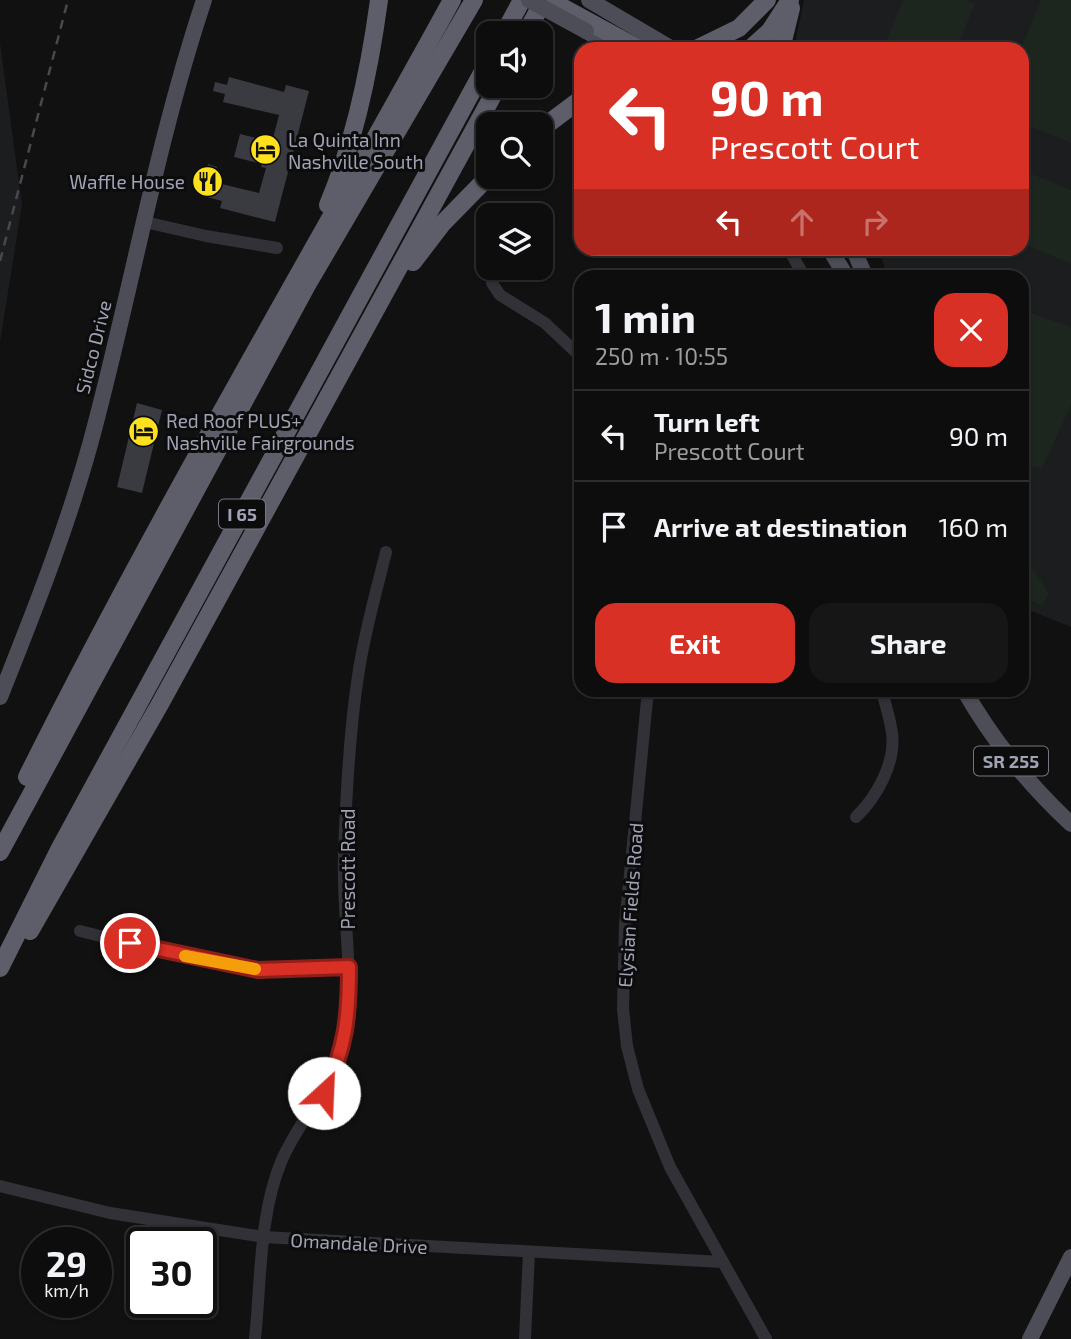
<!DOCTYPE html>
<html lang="en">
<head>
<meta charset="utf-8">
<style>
  :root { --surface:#0d0d0e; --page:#161617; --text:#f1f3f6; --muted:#9a9c9e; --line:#2d2d2e; --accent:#d93025 }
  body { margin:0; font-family:"Exo 2",sans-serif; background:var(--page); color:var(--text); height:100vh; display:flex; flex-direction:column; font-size:26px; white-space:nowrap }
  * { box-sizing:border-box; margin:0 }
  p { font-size:23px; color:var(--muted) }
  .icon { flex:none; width:38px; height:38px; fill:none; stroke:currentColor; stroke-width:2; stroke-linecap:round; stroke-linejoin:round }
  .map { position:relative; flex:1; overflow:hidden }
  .details { position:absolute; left:574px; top:270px; width:455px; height:427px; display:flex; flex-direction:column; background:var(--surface); border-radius:21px; box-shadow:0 2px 5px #0004,0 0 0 2px var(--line) }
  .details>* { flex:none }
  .hud { position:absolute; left:574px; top:42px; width:455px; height:214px; border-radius:21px; box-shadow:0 2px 5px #0004,0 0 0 2px var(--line); background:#d93025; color:#fff; overflow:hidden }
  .fabs { position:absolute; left:476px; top:21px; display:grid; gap:14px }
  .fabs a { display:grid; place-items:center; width:77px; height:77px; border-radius:14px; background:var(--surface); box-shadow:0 2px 5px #0004,0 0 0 2px var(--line); font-size:35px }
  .speed { position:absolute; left:21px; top:1227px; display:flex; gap:14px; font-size:35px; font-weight:700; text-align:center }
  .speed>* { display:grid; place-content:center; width:91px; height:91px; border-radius:50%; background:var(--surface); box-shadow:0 2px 5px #0004,0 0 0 2px var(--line); line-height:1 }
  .speed small { font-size:18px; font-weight:400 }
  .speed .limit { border:4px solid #111; border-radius:10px; background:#fff; color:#111 }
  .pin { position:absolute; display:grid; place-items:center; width:60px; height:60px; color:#fff; margin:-30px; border:4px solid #fff; border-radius:50%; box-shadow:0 2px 7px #0007 }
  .me { position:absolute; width:77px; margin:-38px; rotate:25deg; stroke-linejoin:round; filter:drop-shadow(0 0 5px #0008) }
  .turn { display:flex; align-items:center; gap:24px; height:147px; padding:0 21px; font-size:32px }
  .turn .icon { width:91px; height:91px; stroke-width:2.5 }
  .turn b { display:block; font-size:49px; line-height:60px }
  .lanes { display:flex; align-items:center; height:66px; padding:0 21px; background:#0003; justify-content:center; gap:35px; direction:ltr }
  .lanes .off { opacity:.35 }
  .round { display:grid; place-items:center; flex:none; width:74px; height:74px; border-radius:21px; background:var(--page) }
  .overview { display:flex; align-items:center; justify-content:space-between; height:119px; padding:0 21px }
  h1 { font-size:42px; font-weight:700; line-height:52px }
  .button { display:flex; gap:14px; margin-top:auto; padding:14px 21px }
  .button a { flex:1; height:80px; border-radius:21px; background:var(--accent); color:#fff; font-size:28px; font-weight:700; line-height:80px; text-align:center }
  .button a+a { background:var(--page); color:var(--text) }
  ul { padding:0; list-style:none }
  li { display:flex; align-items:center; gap:21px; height:91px; padding:0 21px; border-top:2px solid var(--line) }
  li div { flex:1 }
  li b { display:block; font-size:26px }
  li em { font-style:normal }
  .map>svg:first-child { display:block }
</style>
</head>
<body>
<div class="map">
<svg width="1071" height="1339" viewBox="0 0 1071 1339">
  <rect width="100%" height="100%" fill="#111112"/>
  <g fill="#1c1d1f">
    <polygon points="804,0 1071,0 1071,627 1022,607 1022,276 889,276 877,249 1022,248 1022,49 794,49"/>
    <polygon points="0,43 22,205 0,342"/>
  </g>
  <g fill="#1d251f">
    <polygon points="903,0 966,0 975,4 956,49 883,49"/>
    <polygon points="1041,0 1071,0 1071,143 1022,123 1021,49"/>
    <polygon points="1022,170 1071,190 1071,264 1022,243"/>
    <polygon points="1022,310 1071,327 1071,405 1042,468 1022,465"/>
    <path d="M1022,555L1049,593L1042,606C1014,593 1022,583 1022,555Z"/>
  </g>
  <g fill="#3a3a41">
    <polygon points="229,77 284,92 286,85 309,91 275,222 220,208 222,201 199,195 208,164 217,167 213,182 259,193 266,168 261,167 262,164 234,157 240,134 272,142 279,115 223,102 225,94 213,91 215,82 227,85"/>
    <polygon points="137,403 162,410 142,493 117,487"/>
  </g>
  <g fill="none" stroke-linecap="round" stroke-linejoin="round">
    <g stroke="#323138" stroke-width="12">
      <polyline points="145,222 206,236 277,248"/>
      <polyline points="788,248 804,276"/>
      <polyline points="492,283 500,295 545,323 581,357"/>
      <polyline points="648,690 625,925 623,1009 627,1046 638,1089 670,1167 766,1339"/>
      <path d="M856,817C877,797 896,762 892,733C890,718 885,704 882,690"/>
      <polyline points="80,931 148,948 258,969 349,967"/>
      <polyline points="0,1186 110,1213 264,1237 722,1262"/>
      <path d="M255,1339C261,1281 259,1216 281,1162C301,1115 339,1082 346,1030C354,972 342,913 344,855C346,796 349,735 358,676C364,634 376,593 386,552"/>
      <polyline points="525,1339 529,1252"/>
    </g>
    <g stroke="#4d4d57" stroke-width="16">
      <polyline points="589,0 672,49"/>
      <polyline points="586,31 619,49"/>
      <polyline points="829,248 846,276"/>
      <polyline points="853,248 865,276"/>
      <path d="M964,690C993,741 1028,784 1071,824"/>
      <path d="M0,697C36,607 72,516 96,422C133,281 158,138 204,0"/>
      <polyline points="1030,1339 1071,1257"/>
    </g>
    <g stroke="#5d5e69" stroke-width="18">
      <polyline points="549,0 639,49"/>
      <polyline points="504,33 522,0"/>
      <polyline points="526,33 544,0"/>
      <polyline points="696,49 739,28 767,0"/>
      <polyline points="750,49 770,31 790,0"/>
      <polyline points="781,49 791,8"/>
      <polyline points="541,129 581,99"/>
      <path d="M328,205C354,143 370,67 379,0"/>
      <polyline points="413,262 442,224 488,177"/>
      <path d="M27,777C159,512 310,259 452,0"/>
      <polyline points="0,852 307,285 474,0"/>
      <polyline points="30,931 160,704 498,86"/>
      <polyline points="0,968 60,848 488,62"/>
    </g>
    <polyline stroke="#484851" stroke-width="2.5" stroke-dasharray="9 7" stroke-linecap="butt" points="0,261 68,0"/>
    <polyline stroke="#4d4d57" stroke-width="16" points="529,0 586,31"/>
  </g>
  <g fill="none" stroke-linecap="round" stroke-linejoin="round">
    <defs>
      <path id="route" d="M130,943L258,970L349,967C349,1015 346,1049 324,1093"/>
    </defs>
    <use href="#route" stroke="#8d1f18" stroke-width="18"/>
    <use href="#route" stroke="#d93025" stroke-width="12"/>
    <polyline stroke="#f59e0b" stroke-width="12" points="185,956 255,969"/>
  </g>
  <defs>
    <symbol id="hotel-disc" viewBox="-11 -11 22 22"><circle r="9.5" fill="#ffe01c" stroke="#0c0c0d"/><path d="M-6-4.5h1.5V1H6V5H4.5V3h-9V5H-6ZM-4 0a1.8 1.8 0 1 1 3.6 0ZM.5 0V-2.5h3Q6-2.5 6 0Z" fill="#111"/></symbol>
    <symbol id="restaurant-disc" viewBox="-11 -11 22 22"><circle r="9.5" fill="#ffe01c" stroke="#0c0c0d"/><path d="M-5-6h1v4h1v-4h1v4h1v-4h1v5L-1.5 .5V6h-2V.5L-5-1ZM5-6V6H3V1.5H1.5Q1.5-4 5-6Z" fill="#111"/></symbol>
  </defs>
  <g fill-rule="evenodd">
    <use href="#hotel-disc" x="248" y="132" width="35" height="35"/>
    <use href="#restaurant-disc" x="190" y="164" width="35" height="35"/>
    <use href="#hotel-disc" x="126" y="414" width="35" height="35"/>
  </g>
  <g text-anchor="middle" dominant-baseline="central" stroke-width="6" stroke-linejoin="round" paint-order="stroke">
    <g fill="#0c0c0d" stroke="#747683" stroke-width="2">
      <rect x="219" y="499.5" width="46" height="29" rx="5"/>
      <rect x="974" y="746.5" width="74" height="29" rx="5"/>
    </g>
    <g font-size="18" font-weight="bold" fill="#a0a3b5">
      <text x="242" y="514">I 65</text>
      <text x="1011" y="761">SR 255</text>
    </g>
    <g font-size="19" fill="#a0a3b5" stroke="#0c0c0d" text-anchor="start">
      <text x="288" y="139">La Quinta Inn<tspan x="288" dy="22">Nashville South</tspan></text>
      <text x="185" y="181" text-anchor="end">Waffle House</text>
      <text x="166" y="420">Red Roof PLUS+<tspan x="166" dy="22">Nashville Fairgrounds</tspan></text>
    </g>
    <g font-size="19" fill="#a0a3b5" stroke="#0c0c0d">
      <text transform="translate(93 347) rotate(-76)">Sidco Drive</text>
      <text transform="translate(347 869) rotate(-90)">Prescott Road</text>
      <text transform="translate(630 905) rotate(-86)">Elysian Fields Road</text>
      <text transform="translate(359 1243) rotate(3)">Omandale Drive</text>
    </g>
  </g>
</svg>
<div class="fabs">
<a><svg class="icon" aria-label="sound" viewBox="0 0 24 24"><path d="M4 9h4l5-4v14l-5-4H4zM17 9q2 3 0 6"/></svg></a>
<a><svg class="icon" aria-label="search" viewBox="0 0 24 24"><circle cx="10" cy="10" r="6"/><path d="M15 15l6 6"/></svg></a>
<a><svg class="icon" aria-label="layers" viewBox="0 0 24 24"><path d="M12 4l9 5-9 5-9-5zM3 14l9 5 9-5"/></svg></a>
</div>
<div class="speed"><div>29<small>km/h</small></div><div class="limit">30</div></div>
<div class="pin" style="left:130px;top:943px;background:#d93025"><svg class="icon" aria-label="arrive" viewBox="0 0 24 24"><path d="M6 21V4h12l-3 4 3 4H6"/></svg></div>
<svg class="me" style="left:324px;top:1093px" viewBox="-20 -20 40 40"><circle r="19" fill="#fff"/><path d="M0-13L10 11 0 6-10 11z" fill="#d93025"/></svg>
<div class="hud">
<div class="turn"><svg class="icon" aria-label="left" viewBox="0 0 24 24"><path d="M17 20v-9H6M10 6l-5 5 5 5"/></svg><div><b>90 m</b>Prescott Court</div></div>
<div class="lanes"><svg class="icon" aria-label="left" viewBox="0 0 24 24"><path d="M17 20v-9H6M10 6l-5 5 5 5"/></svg><svg class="icon off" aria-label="ahead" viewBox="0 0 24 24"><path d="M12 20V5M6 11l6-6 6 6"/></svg><svg class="icon off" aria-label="right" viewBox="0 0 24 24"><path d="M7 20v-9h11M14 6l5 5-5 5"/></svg></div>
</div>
<section class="details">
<div class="overview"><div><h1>1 min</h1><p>250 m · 10:55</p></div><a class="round" style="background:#d93025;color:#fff"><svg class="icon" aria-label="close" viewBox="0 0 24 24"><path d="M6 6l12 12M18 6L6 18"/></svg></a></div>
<ul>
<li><svg class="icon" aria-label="left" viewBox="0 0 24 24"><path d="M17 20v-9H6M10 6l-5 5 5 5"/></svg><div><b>Turn left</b><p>Prescott Court</p></div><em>90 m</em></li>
<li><svg class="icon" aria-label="arrive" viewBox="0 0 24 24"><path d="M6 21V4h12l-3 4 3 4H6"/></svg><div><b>Arrive at destination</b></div><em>160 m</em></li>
</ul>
<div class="button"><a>Exit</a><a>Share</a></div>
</section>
</div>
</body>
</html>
